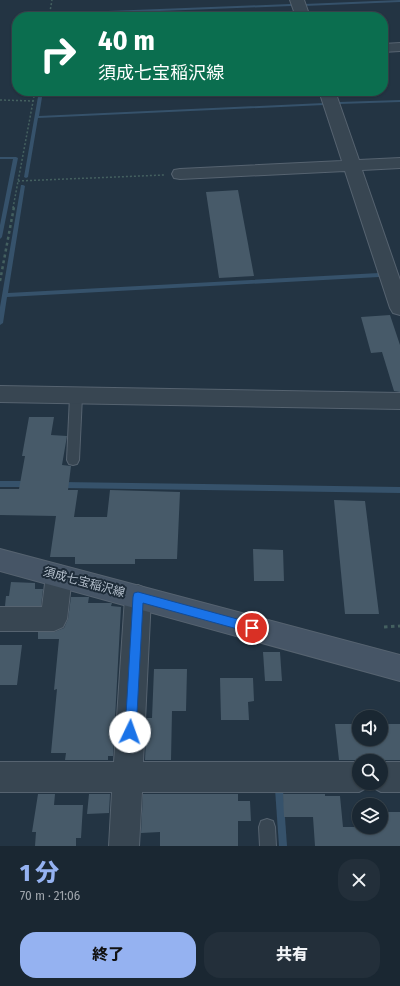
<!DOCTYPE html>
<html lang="ja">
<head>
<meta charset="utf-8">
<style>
  :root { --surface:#1a2732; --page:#232f3a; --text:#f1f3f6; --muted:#9fa5ac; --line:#38444d; --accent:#95b2f1 }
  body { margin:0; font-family:"Fira Sans Condensed","Noto Sans JP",sans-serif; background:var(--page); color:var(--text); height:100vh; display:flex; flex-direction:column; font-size:15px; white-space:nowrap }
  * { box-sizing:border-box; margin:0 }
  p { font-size:13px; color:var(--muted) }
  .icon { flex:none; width:22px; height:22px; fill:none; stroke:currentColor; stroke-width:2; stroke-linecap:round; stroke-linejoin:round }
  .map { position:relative; height:846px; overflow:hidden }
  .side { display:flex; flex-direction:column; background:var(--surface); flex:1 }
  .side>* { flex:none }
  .banner { position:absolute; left:12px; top:12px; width:376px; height:84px; border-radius:16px; box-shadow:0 1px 3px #0004,0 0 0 1px var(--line); background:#0b6e4f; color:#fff; overflow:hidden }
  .fabs { position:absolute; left:352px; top:710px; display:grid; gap:8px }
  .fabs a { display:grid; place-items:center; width:36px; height:36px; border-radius:50%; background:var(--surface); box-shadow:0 1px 3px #0004,0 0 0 1px var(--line); font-size:20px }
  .pin { position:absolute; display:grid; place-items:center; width:34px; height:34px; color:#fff; margin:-17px; border:2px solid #fff; border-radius:50%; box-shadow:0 1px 4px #0007 }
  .me { position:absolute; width:44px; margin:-22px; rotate:3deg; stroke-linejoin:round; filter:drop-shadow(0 0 3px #0008) }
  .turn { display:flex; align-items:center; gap:14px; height:84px; padding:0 20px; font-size:18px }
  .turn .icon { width:52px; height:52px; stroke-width:2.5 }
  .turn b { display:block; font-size:28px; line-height:34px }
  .round { display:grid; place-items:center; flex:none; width:42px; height:42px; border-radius:16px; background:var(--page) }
  .summary { display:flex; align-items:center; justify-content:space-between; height:68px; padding:0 20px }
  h1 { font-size:24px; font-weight:800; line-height:30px; color:var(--accent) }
  .primary-button { display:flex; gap:8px; margin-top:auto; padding:8px 20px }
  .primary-button a { flex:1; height:46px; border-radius:16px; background:var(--accent); color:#111; font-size:16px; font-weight:800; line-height:46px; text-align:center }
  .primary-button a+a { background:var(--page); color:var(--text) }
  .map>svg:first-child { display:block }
</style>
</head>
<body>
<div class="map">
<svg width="400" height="846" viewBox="0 0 400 846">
  <rect width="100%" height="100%" fill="#233443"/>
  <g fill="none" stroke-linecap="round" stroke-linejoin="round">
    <g fill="#36526b" fill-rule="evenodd">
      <polygon points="400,0 400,2 304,6 302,5 304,4"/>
      <polygon points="290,4 291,4 291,6 58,15 57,17 53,17 55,13 56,13"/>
      <polygon points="39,91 43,91 39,116 324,103 326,104 324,105 38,118 28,177 26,178 24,177"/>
      <polygon points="400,100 400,102 339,104 337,103 339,102"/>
      <polygon points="0,157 16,157 18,158 2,237 0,239 0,225 13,159 0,159"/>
      <polygon points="21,185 23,185 25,186 8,293 379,273 382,275 379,277 7,297 3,323 0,325 0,307"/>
      <polygon points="0,481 26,481 28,482 29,484 28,486 26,487 0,487"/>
      <polygon points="62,482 400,487 400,493 62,488 60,487 59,485 60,483"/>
      <polygon points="279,785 282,786 283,789 287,846 279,846 275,789 276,786"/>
    </g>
  </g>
  <g fill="#475a69">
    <polygon points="238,190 254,276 219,278 206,192"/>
    <polygon points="390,315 400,345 400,392 394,391 382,352 371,353 361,317"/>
    <polygon points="29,417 54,417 51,435 67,436 62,465 71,466 68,490 78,490 74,517 107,517 110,490 180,492 177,559 135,559 135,564 75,564 75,557 50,557 56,516 0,515 0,489 19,489 25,456 22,456"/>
    <polygon points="334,500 365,501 379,614 345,614"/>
    <polygon points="253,549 283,550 284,581 254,581"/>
    <polygon points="11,582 35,583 35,589 43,589 41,606 5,606 6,596 9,596"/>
    <polygon points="71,597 89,597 88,603 112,603 111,606 121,607 113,756 108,756 108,760 65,760 66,753 51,753 57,689 54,690 59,639 38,639 38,632 54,632 64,628 68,619"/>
    <polygon points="0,645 22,645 17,685 0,685"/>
    <polygon points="263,652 280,652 282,681 265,681"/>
    <polygon points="154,669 187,669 186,711 172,711 171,760 145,760 147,718 152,718"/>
    <polygon points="220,678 253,678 254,701 248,702 249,720 221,720"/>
    <polygon points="335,724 359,724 359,739 381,739 381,724 400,724 400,760 339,760"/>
    <polygon points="38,794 55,794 54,805 83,805 81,838 76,838 76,846 35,846 36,832 32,832"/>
    <polygon points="89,794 110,794 109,813 87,814"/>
    <polygon points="143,794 238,794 238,801 250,801 251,821 238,821 238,846 160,846 160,832 141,833"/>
    <polygon points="283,794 325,794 325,796 340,796 343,827 381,827 381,812 400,812 400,846 315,846 313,817 284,817"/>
  </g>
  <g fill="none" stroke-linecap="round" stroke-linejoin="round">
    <defs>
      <g id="service">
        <polygon points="76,392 80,393 82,396 79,460 77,464 73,465 69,464 67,460 70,396 72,393"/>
        <polygon points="267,819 273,821 275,827 276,846 260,846 259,827 261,821"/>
      </g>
      <g id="minor">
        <polygon points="290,0 304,0 310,17 296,17"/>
        <polygon points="400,43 400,51 383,52 383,44"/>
        <polygon points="319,91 335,91 359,160 400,158 400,168 362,170 400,280 400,315 393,313 390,308 345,171 180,179 174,178 172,174 174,170 180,169 342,161"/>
        <polygon points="0,386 400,393 400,409 0,402"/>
        <polygon points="59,565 68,568 72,576 67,619 63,627 54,631 0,631 0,607 42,607 46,576 50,568"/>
        <polygon points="138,585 147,589 151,597 143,762 359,762 359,783 381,783 381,762 400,762 400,792 381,792 370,786 359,792 142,792 139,846 109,846 112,792 0,792 0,762 114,762 125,597 129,589"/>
      </g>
      <polygon id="secondary" points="0,549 400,655 400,681 0,571"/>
    </defs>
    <use href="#service" stroke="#566370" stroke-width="2"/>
    <use href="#minor" stroke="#566370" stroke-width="2"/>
    <use href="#secondary" stroke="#566370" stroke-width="2"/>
    <g stroke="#446060" stroke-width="1.5" stroke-dasharray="2 2" stroke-linecap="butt">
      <polyline points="49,17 52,0"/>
      <polyline points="0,100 33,101"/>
      <polyline points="18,181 164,175"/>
      <polyline points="13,208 35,91"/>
    </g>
    <polyline stroke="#446060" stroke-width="2.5" stroke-dasharray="3 3" stroke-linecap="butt" points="0,281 14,207"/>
    <polyline stroke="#446060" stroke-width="3" stroke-dasharray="3.5 3.5" stroke-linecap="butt" points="384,627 400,626"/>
    <use href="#service" fill="#384652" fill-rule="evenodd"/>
    <use href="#minor" fill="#384652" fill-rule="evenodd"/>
    <use href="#secondary" fill="#465566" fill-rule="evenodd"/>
  </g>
  <polygon fill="#1a73e8" stroke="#114b97" points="138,592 252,623 255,624 257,628 255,631 252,633 143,603 136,732 135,736 130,738 126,736 125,732 133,597 134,593"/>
  <g text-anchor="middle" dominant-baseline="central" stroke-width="4" stroke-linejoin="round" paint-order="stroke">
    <g font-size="12" fill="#b5c0cd" stroke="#1d2b38">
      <text transform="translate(84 582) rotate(15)">須成七宝稲沢線</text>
    </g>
  </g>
</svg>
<div class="fabs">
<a><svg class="icon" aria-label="sound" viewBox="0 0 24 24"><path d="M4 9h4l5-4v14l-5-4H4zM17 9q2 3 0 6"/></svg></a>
<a><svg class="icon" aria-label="search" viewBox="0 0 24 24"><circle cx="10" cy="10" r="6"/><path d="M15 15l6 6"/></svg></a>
<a><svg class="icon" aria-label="layers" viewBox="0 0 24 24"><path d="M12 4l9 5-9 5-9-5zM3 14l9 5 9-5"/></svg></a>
</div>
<div class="pin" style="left:252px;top:628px;background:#d93025"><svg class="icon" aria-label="arrive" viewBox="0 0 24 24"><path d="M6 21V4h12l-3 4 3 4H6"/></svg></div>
<svg class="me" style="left:130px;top:732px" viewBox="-20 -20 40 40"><circle r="19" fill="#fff"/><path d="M0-13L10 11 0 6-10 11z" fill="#1a73e8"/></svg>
<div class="banner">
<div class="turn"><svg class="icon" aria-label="right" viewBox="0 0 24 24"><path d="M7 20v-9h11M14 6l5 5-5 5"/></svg><div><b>40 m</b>須成七宝稲沢線</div></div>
</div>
</div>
<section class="side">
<div class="summary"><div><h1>1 分</h1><p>70 m · 21:06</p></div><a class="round"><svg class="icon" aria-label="close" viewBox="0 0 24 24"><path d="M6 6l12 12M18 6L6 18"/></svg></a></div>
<div class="primary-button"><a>終了</a><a>共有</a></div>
</section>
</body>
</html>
